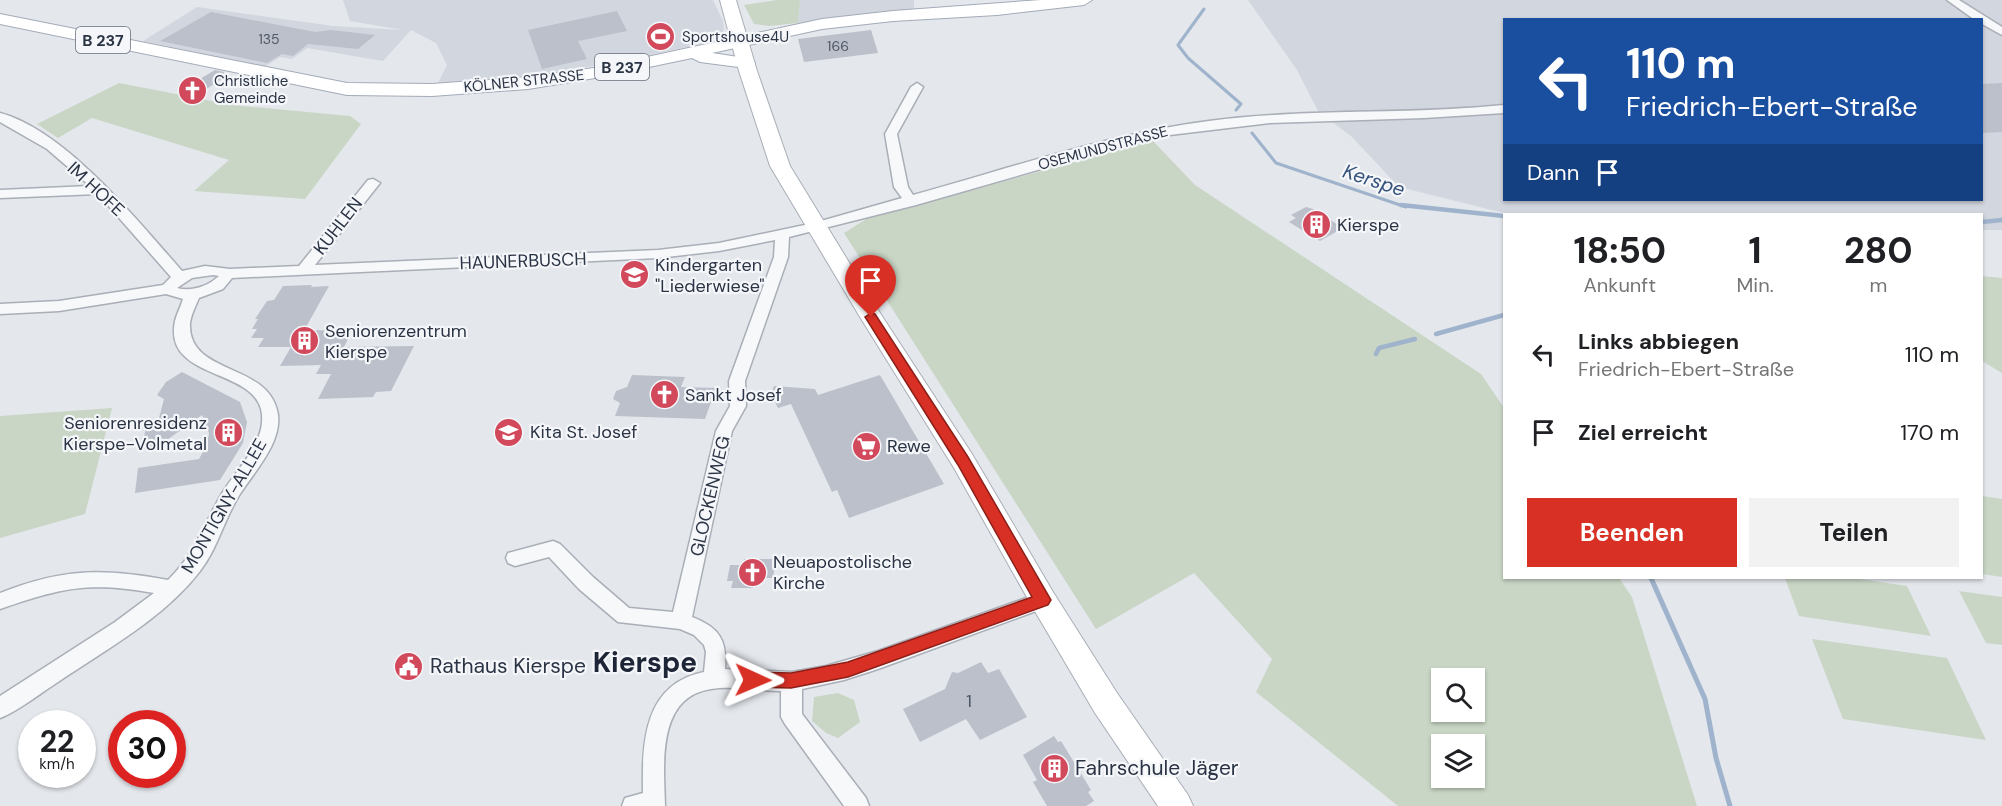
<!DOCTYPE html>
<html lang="de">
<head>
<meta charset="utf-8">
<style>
  :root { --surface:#fff; --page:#f2f2f2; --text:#202124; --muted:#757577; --accent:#d93025 }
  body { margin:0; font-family:"DM Sans",sans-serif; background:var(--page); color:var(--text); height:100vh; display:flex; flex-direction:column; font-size:22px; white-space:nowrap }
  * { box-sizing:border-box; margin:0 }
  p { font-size:20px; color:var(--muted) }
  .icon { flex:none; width:33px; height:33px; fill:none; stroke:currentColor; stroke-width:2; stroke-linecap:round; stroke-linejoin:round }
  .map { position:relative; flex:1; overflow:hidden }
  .panel { position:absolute; left:1503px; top:213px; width:480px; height:366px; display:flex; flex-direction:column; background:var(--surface); border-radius:0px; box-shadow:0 2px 4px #0004 }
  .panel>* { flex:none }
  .top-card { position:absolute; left:1503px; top:18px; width:480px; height:183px; border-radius:0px; box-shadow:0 2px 4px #0004; background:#1a4fa0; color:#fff; overflow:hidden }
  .buttons { position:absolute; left:1431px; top:668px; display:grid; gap:12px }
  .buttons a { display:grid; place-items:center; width:54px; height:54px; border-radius:0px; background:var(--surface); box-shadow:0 2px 4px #0004; font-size:30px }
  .speed { position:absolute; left:18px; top:710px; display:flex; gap:12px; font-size:30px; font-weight:700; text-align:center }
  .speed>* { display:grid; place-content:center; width:78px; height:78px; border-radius:50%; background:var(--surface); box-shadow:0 2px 4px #0004; line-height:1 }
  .speed small { font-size:15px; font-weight:400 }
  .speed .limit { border:9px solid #d22; background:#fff; color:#111 }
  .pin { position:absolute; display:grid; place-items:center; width:51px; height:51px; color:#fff; margin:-62px -26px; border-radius:50% 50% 50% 0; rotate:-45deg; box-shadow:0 0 6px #0007 }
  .pin .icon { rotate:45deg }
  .me { position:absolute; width:66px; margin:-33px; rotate:91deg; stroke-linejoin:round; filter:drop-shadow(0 0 4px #0008) }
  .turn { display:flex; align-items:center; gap:21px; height:126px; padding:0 24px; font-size:27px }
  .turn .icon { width:78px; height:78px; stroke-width:2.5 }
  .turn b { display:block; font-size:42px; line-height:51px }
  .then { display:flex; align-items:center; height:57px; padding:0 24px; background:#0003; gap:12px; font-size:22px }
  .eta { display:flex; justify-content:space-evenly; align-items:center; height:102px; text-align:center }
  .eta b { font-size:36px; font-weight:700; line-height:42px }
  .cta { display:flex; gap:12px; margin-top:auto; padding:12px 24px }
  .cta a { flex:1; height:69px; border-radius:0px; background:var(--accent); color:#fff; font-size:24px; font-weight:700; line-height:69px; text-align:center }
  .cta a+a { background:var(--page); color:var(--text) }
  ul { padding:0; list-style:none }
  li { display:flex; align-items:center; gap:18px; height:78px; padding:0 24px }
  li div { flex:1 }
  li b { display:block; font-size:22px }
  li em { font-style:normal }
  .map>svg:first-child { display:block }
</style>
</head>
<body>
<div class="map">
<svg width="2002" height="806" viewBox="0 0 2002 806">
  <rect width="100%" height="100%" fill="#e4e7ec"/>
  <g fill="#d2d6de" fill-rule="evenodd">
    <polygon points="343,0 713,0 723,21 724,30 717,38 696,45 611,63 538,75 438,83 447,65 436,43 411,30 383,61 307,48 292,59 280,57 264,67 143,41 197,7 333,26 403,30 350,21"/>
    <polygon points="800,0 914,0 914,10 798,23"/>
    <path d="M1248,0H2002V230H1982V214H1508L1399,187L1352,137L1318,111L1297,70ZM1504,20H1982V200H1504Z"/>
  </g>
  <g fill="#c9d6c5" fill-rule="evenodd">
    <polygon points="777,0 800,0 798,23 769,26 754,24 744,5"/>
    <polygon points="119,83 233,105 350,116 361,124 305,199 194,191 229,160 92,118 58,138 37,124"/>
    <path d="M1153,141L1195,185L1481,374L1504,408V578H1619L1632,597L1697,806H1398L1256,692L1272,659L1194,573L1096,629L844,233L868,218ZM1442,678H1474V711H1442ZM1442,744H1474V777H1442Z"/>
    <polygon points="1982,276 2002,278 2002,373 1982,361"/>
    <polygon points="112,408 85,514 0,538 0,416"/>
    <polygon points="1982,496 2002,499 2002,577 1982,574"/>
    <polygon points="1785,578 1852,578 1907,586 1931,636 1799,616"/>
    <polygon points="1959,591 2002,597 2002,645 1986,643"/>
    <polygon points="1812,639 1947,658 1986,740 1843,719"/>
    <polygon points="838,693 854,700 860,722 838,738 826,733 812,721 814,697"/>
  </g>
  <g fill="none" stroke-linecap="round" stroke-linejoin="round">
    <g stroke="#9fb4cc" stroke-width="3">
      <polyline points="1204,9 1178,45 1188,58 1241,104 1236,110"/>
      <polyline points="1252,133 1276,163 1406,207"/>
    </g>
    <g stroke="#9fb4cc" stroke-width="4.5">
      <polyline points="1401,205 1504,216"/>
      <polyline points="1982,222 2002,220"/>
      <polyline points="1436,334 1504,315"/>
      <polyline points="1376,354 1379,348 1415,339"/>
    </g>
    <polyline stroke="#9fb4cc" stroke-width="5" points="1651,578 1705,699 1716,758 1730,806"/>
  </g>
  <g fill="#bbc0ca">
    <polygon points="617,11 627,31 578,41 587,59 542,69 528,30"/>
    <polygon points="211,12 315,32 331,30 375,35 358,49 308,44 293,56 282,54 267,63 160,41"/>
    <polygon points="871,30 878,53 804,62 798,39"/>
    <polygon points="215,70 224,72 226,76 196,96 178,92"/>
    <polygon points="2002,83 2002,132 1982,133 1982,84"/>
    <polygon points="1306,207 1313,209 1343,228 1320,241 1289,222 1296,218 1291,215"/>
    <polygon points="312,285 311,287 329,286 306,327 309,327 308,330 352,331 344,347 414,346 391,391 376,392 373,397 318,399 331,374 316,374 321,365 280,366 291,347 258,347 264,338 251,338 257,329 252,329 258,319 255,319 267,301 274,300 283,286"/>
    <polygon points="182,372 240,402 247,422 243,443 220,480 135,493 138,468 199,459 207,445 209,433 202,415 150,452 142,447 146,427 159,418 164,399 157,395 166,382"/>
    <polygon points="632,375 685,377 681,387 716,388 705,419 615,416 620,403 613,399 616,391 627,387"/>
    <polygon points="880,375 944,484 849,518 837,490 832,492 791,404 778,408 771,394 774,386 815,389 818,395"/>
    <polygon points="744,559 773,559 775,565 773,578 755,578 753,588 731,588 733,581 727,581 730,565 743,565"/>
    <polygon points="981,662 988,673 999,669 1027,717 980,740 966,719 920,742 903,709 945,689 952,672 958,673"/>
    <polygon points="1054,736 1058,742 1061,741 1091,790 1088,792 1094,801 1086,806 1047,806 1033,782 1037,780 1023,755"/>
  </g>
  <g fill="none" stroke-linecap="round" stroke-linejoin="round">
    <defs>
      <g id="minor">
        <polygon points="1947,0 1959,0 2002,27 2002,35 1982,24 1982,20 1975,20"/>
        <path d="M917,83L923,87L897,134L908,187L913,195C1011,168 1108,134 1209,121C1307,108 1406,115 1504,105V113L1424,118L1270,123L1153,137L916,205L789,237L788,257L745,381L746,406L732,431L692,617C720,628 727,640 725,669L792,672L826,666L878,651L1043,592L1050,594L1053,600L1050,606L878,669L844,680L802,689V714L866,798L869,806H844L785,724L781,717V691C758,691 734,685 711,689C656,697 664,765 665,806H622L625,798L643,793C642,742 644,684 704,672L706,652L704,645L694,635L680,629L618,622L579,589L549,557L515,566L508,563L506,558L508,553L553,541L560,544L593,577L629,608L673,612L716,431L730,406L729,381L774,257L775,240L719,251L658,258L232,278L223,289L199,298C196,305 191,315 190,323C187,375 265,362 277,410C285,440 254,472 240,494C224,519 218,548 200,571C164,618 107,649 58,682C39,694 20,710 0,718V696L115,622L154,593C89,581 60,588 0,609V593C63,568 103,568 168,580C195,554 203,526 221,495C235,470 269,441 261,409C250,368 163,379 175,321C177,313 181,306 183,299L166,294L59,311L0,314V304L59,301L163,285L171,277L98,194L0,198V190L90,186L47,149L0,122V113C65,130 139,222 182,271L205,266L230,269L299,266L368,180L373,179L380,183L315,265L658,250L719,243L814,223L902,198L894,187L885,134L911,87ZM213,275L219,276C208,286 192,292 177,288L192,278Z"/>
      </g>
      <polygon id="secondary" points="720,0 736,0 757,71 790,166 880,313 972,454 1053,592 1117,693 1188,795 1193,806 1158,806 1095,713 1033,608 954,468 860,317 770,166 739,71"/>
      <polygon id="primary" points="1041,0 1092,0 1084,5 997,15 893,21 822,29 712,53 752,59 755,63 752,67 746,68 700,62 692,58 601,77 528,89 432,96 347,95 0,24 0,14 347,83 432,84 528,77 601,67 822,19 893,11"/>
    </defs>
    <use href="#minor" stroke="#a9aeb7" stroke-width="3"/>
    <use href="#secondary" stroke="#a9aeb7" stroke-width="2"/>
    <use href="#primary" stroke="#a3abb8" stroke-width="2"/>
    <use href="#minor" fill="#f7f8fa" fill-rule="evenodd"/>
    <use href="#secondary" fill="#fff" fill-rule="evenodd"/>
    <use href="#primary" fill="#fff" fill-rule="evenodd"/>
  </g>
  <polygon fill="#d93025" stroke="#8d1f18" stroke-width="1.5" points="871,313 875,314 968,457 1051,600 1048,605 848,677 791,688 753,687 747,685 744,680 747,674 753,672 791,673 848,662 1032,597 958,465 865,317"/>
  <defs>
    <symbol id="stadium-disc" viewBox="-11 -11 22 22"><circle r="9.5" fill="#d1495b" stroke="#f4f6f9"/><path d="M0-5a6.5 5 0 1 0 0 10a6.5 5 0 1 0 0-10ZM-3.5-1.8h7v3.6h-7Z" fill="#fff"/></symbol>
    <symbol id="church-disc" viewBox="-11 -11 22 22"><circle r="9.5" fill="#d1495b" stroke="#f4f6f9"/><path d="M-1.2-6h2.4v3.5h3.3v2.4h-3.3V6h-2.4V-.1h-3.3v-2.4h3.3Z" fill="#fff"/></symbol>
    <symbol id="building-disc" viewBox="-11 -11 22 22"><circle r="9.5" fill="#d1495b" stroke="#f4f6f9"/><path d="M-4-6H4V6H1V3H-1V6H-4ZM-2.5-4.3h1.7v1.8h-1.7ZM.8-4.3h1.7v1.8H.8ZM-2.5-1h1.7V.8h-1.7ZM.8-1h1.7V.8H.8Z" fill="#fff"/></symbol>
    <symbol id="school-disc" viewBox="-11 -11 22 22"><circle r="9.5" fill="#d1495b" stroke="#f4f6f9"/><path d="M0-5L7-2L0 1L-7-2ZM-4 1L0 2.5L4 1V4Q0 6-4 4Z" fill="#fff"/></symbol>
    <symbol id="supermarket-disc" viewBox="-11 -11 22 22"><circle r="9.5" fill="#d1495b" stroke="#f4f6f9"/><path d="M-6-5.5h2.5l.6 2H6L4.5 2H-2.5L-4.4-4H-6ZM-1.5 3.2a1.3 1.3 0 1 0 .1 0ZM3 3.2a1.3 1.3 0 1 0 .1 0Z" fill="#fff"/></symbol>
    <symbol id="civic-disc" viewBox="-11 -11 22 22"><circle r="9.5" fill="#d1495b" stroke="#f4f6f9"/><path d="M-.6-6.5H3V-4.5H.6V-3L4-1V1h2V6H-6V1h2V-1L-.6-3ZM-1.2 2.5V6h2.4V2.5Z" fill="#fff"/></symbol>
  </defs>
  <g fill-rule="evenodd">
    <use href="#stadium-disc" x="644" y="20" width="33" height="33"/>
    <use href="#church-disc" x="176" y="74" width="33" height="33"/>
    <use href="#building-disc" x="1300" y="208" width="33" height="33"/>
    <use href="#school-disc" x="618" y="258" width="33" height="33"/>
    <use href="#building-disc" x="288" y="324" width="33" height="33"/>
    <use href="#church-disc" x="648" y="378" width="33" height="33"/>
    <use href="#school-disc" x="492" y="416" width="33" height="33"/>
    <use href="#building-disc" x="212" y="416" width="33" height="33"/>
    <use href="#supermarket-disc" x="850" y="430" width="33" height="33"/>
    <use href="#church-disc" x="736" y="556" width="33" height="33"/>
    <use href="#civic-disc" x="392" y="650" width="33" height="33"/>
    <use href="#building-disc" x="1038" y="752" width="33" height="33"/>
  </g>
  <g text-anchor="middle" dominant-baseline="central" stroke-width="4.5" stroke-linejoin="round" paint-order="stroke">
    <g font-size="14" fill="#4f5766">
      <text x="269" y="39">135</text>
      <text x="838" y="46">166</text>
    </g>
    <g font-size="15" fill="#2b3445" stroke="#f4f6f9" text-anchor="start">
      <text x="682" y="37">Sportshouse4U</text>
      <text x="214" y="81">Christliche<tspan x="214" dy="17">Gemeinde</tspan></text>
    </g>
    <g font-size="15" fill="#2b3445" stroke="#f4f6f9">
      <text transform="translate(524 81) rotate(-6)">KÖLNER STRASSE</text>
      <text transform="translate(1103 148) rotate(-15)">OSEMUNDSTRASSE</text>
    </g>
    <g fill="#f4f6f9" stroke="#676e7b" stroke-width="1.5">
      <rect x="76" y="27" width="54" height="26" rx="4.5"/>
      <rect x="595" y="54" width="54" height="26" rx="4.5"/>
    </g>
    <g font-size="16" font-weight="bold" fill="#2b3445">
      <text x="103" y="40">B 237</text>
      <text x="622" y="67">B 237</text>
    </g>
    <g font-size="18" fill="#2b3445" stroke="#f4f6f9">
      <text transform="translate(96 189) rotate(43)">IM HOFE</text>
      <text transform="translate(338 226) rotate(-52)">KUHLEN</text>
      <text transform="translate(523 261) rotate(-2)">HAUNERBUSCH</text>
      <text transform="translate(710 496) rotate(-77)">GLOCKENWEG</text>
      <text transform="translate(224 506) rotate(-60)">MONTIGNY-ALLEE</text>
    </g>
    <g font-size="18" fill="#2b3445" stroke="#f4f6f9" text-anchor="start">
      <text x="1337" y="225">Kierspe</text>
      <text x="655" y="265">Kindergarten<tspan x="655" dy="21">"Liederwiese"</tspan></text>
      <text x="325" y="331">Seniorenzentrum<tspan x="325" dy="21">Kierspe</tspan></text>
      <text x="685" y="395">Sankt Josef</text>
      <text x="207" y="423" text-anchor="end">Seniorenresidenz<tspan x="207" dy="21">Kierspe-Volmetal</tspan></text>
      <text x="530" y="432">Kita St. Josef</text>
      <text x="887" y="446">Rewe</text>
      <text x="773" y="562">Neuapostolische<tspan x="773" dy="21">Kirche</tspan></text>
    </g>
    <g font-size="18" fill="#4f5766">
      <text x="969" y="701">1</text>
    </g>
    <g font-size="20" font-style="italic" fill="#34527a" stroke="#f4f6f9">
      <text transform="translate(1374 180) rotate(18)">Kerspe</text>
    </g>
    <g font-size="21" fill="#2b3445" stroke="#f4f6f9" text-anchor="start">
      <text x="430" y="666">Rathaus Kierspe</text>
      <text x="1075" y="768">Fahrschule Jäger</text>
    </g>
    <g font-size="28" font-weight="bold" fill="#1d2536" stroke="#f4f6f9">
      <text x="645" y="662">Kierspe</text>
    </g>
  </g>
</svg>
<div class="buttons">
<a><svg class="icon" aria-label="search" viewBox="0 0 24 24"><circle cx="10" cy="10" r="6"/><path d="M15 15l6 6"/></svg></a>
<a><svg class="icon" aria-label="layers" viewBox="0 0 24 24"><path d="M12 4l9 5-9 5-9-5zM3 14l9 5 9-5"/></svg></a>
</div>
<div class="speed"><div>22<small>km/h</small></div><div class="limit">30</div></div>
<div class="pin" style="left:871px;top:317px;background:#d93025"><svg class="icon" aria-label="arrive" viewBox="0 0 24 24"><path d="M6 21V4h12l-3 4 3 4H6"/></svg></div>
<svg class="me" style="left:753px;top:680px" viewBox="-20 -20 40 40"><path d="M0-17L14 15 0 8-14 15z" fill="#d93025" stroke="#fff" stroke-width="4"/></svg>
<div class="top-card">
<div class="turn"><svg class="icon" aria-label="left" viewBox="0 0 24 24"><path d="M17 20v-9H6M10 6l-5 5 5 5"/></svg><div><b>110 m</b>Friedrich-Ebert-Straße</div></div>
<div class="then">Dann<svg class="icon" aria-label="arrive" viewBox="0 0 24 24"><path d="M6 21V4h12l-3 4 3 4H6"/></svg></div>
</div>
<section class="panel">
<div class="eta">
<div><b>18:50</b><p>Ankunft</p></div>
<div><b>1</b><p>Min.</p></div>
<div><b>280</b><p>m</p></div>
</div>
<ul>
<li><svg class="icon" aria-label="left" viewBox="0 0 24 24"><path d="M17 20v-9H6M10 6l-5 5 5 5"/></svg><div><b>Links abbiegen</b><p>Friedrich-Ebert-Straße</p></div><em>110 m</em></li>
<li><svg class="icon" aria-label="arrive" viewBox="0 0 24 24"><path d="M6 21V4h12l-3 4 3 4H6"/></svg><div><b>Ziel erreicht</b></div><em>170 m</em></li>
</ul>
<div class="cta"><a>Beenden</a><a>Teilen</a></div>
</section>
</div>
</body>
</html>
